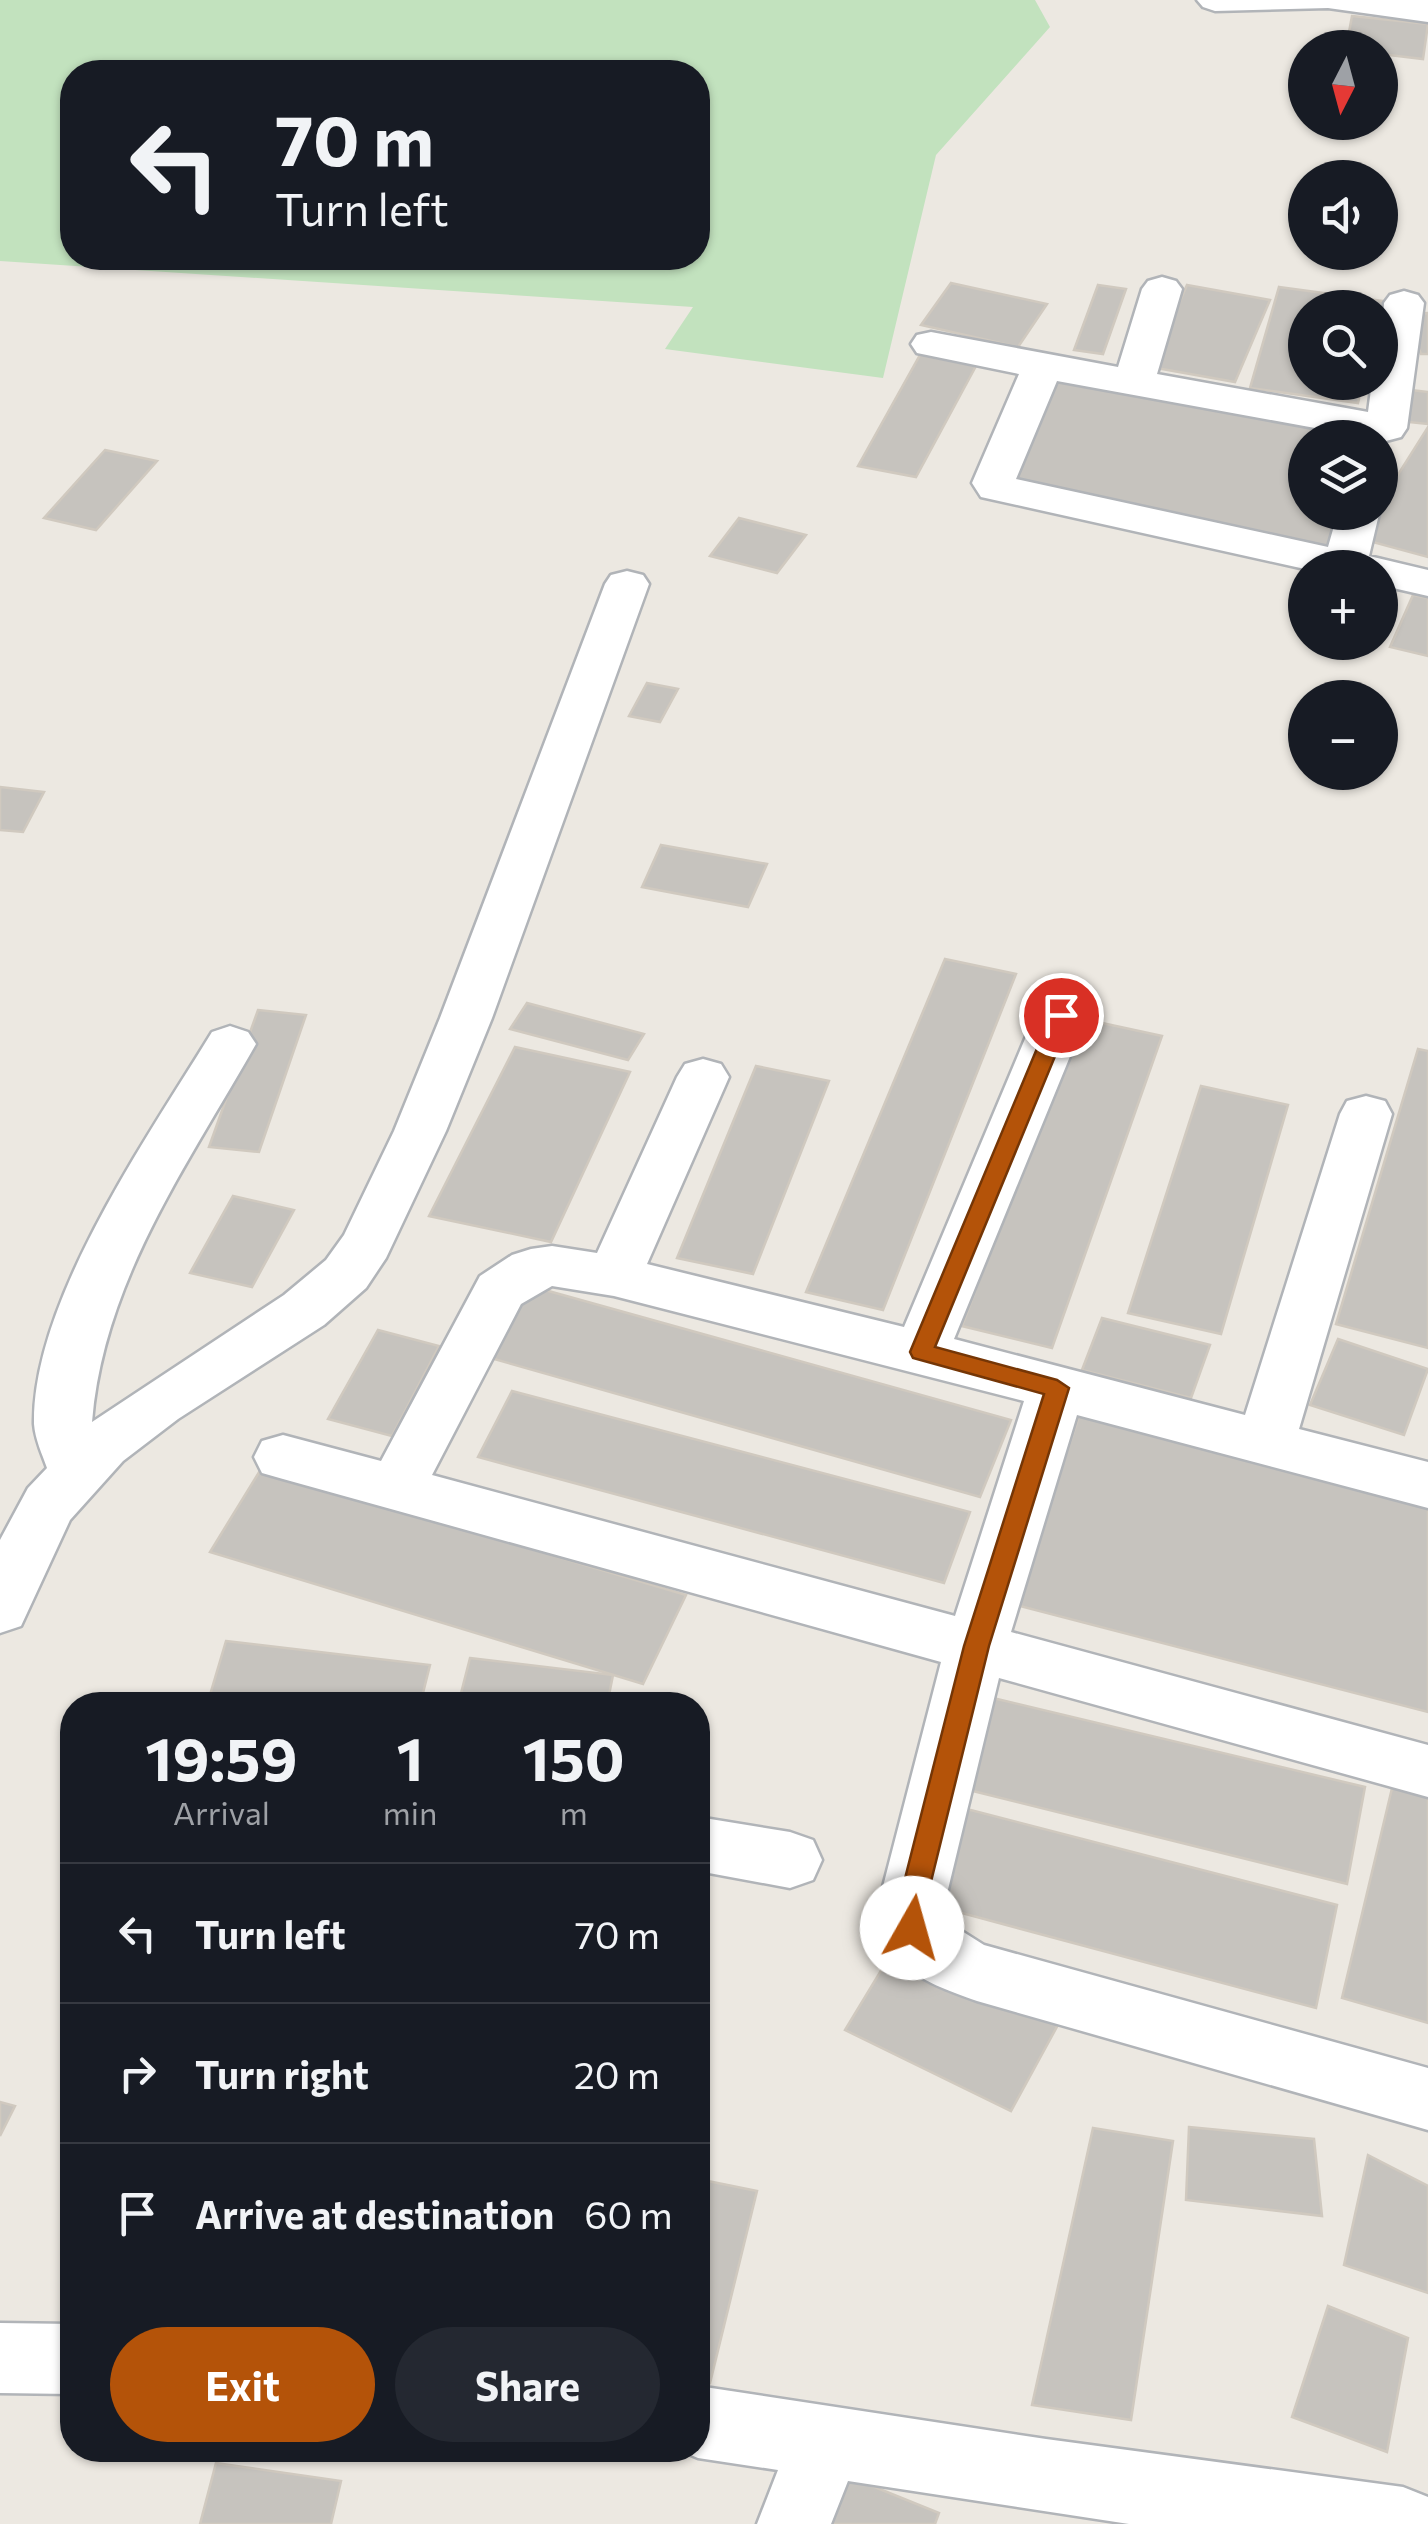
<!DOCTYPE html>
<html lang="en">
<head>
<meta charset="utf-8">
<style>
  :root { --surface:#171b24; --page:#242831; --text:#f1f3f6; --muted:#9ea1a6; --line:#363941; --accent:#b45309 }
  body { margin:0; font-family:Commissioner,sans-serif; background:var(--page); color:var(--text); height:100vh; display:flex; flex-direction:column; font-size:38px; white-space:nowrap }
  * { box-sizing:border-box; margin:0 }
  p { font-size:32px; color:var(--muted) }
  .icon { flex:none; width:55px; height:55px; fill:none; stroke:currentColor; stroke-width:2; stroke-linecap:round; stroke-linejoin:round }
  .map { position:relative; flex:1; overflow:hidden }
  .drawer { position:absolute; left:60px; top:1692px; width:650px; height:770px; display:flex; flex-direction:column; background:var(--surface); border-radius:40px; box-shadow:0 2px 8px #0004 }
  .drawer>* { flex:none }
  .banner { position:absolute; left:60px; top:60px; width:650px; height:210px; border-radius:40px; box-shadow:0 2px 8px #0004; background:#171b24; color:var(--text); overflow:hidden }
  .needle { width:65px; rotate:186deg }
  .fabs { position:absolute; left:1288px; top:30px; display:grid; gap:20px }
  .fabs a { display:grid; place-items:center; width:110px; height:110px; border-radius:50%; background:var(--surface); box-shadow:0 2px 8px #0004; font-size:50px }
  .pin { position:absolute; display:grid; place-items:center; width:85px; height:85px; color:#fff; margin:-42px; border:5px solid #fff; border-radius:50%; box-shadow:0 2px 10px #0007 }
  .me { position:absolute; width:110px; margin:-55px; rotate:7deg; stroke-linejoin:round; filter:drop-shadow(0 0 8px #0008) }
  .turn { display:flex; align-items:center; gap:35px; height:210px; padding:0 50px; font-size:45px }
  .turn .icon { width:130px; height:130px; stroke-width:2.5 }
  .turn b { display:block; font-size:70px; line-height:85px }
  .eta { display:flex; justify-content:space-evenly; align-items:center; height:170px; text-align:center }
  .eta b { font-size:60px; font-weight:700; line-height:70px }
  .cta { display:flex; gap:20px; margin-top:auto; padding:20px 50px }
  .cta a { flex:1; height:115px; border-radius:60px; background:var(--accent); color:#fff; font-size:40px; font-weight:700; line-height:115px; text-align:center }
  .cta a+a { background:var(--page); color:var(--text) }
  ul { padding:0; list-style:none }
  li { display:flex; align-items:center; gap:30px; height:140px; padding:0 50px; border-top:2px solid var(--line) }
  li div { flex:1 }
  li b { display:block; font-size:38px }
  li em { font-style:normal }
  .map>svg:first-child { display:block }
</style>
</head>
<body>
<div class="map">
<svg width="1428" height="2524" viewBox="0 0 1428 2524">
  <rect width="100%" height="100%" fill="#ece8e1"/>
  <path fill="#c2e2be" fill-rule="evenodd" d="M0,0H1035L1050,27L936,155L883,378L665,349L693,307L0,261ZM72,72H698V258H72Z"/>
  <g fill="#c6c3be" stroke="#d0c9bf" stroke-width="2.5">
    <polygon points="1352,16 1428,24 1423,59 1380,54 1380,48 1346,48"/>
    <polygon points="951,283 1047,304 1018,347 921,325"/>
    <polygon points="1098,285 1126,289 1103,354 1074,350"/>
    <polygon points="1187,285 1270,300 1235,382 1151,367"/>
    <polygon points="1279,287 1383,301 1380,312 1380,308 1305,308 1305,382 1363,382 1358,403 1250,388"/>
    <polygon points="1428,313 1428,354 1421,354 1405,314"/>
    <polygon points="920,355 976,366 916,477 858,466"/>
    <polygon points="1059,375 1375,438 1305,438 1305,512 1344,512 1329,548 1001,482"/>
    <polygon points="1411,390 1428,392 1428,424 1408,422"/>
    <polygon points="1428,427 1428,557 1358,538 1374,512 1380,512 1380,503"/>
    <polygon points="105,450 157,461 96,530 44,518"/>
    <polygon points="739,518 806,535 777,573 710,556"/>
    <polygon points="1413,595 1428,598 1428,656 1390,647"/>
    <polygon points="647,683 678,689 660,722 629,716"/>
    <polygon points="0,787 44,792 23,832 0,830"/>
    <polygon points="661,845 767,864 748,907 642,887"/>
    <polygon points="945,959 1016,974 883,1310 806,1292"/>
    <polygon points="527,1003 644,1034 628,1060 510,1029"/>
    <polygon points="258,1010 306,1015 259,1152 209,1147"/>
    <polygon points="1079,1018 1162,1036 1052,1348 962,1326"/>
    <polygon points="515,1047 630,1072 551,1242 429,1216"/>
    <polygon points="1418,1049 1428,1051 1428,1348 1336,1324"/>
    <polygon points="756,1066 829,1081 753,1274 677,1258"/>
    <polygon points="1201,1086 1288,1105 1221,1334 1128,1313"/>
    <polygon points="233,1196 294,1210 252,1287 190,1273"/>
    <polygon points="527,1285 1011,1420 980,1497 487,1357"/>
    <polygon points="1102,1318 1210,1345 1191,1398 1082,1370"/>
    <polygon points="378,1330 439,1346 392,1436 328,1419"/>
    <polygon points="1338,1339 1428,1369 1404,1435 1310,1405"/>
    <polygon points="512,1391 970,1512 944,1583 478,1457"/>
    <polygon points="1082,1407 1428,1492 1428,1712 1016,1605"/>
    <polygon points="261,1469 686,1595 643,1684 210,1552"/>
    <polygon points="226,1641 430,1665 420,1705 207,1705"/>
    <polygon points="470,1658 613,1675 607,1705 458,1705"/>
    <polygon points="993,1698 1365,1787 1347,1884 965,1789"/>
    <polygon points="1393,1784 1428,1794 1428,2023 1342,1998"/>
    <polygon points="959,1807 1337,1905 1316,2008 928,1904"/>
    <polygon points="897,1944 1059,2023 1011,2111 845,2030"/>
    <polygon points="0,2102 15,2106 0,2136"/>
    <polygon points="1189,2127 1314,2139 1322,2216 1186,2200"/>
    <polygon points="1093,2128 1173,2141 1131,2420 1032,2405"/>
    <polygon points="1368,2155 1428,2186 1428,2293 1344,2265"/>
    <polygon points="698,2179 757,2191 710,2383 698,2381"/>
    <polygon points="1328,2306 1408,2338 1387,2452 1292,2417"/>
    <polygon points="216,2463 341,2481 331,2524 200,2524"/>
    <polygon points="840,2473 939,2513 935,2524 820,2524"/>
  </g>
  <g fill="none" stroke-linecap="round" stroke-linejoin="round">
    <defs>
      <g id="street">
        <polygon points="1197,0 1428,0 1428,22 1328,8 1215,11 1203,7"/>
        <polygon points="1162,277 1176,281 1182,289 1157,374 1368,412 1372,382 1380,382 1384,303 1390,295 1404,291 1418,295 1424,303 1407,428 1401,437 1386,441 1057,381 1016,479 1328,547 1338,512 1380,510 1369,556 1428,570 1428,596 1380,585 1380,568 1305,569 981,497 972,483 1019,374 917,353 911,344 917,335 931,332 1118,367 1142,289 1148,281"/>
        <path d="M627,571L643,575L649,584L492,1018L446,1131L386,1258L366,1288L324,1325L178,1419L123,1461L70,1520L21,1626L0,1633V1540L28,1488L47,1468C42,1454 35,1439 34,1424C32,1301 149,1135 212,1032L230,1026L248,1032L256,1044C188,1164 103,1282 92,1422L284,1295L326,1260L344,1235L394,1131L440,1018L605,584L611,575Z"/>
        <path d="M1061,998L1079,1003L1087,1015L954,1339L1245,1415L1340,1114L1347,1101L1366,1096L1385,1101L1392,1114L1299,1429L1428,1462V1508L1077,1415L1011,1632L1428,1745V1797L999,1678L944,1906L946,1921L984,1945L1428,2068V2130L977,2001C924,1982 886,1969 878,1906L941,1662L283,1479L262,1473L254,1457L262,1441L283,1435L381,1461L480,1276L512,1255L531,1249L552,1246L597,1253L677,1077L685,1064L703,1059L721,1064L729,1077L647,1264L904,1327L1035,1015L1043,1003ZM552,1286L614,1296L1024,1401L955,1616L432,1475L521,1304Z"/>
        <polygon points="698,1817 790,1832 813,1840 822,1860 813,1880 790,1888 698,1871"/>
        <polygon points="0,2323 72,2324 72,2394 0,2393"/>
        <polygon points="698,2386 1046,2439 1403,2487 1428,2497 1428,2524 1129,2524 848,2481 831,2524 757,2524 778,2470 698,2458 679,2450 698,2450"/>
      </g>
    </defs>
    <use href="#street" stroke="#b1b4b8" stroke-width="5"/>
    <use href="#street" fill="#fff" fill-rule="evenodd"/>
  </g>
  <polygon fill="#b45309" stroke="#753606" stroke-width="2.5" points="1061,1008 1072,1015 935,1347 1057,1380 1069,1388 989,1646 925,1906 926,1928 922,1937 912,1940 902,1937 898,1906 964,1646 1044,1394 913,1358 910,1352 1051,1015"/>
</svg>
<div class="fabs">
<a><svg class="needle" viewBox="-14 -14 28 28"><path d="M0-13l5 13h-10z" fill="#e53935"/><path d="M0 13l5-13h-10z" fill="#9ea1a6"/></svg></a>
<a><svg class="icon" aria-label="sound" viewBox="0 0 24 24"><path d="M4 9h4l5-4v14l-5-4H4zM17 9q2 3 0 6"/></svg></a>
<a><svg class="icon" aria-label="search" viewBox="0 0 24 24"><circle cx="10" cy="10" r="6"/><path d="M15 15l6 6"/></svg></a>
<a><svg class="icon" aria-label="layers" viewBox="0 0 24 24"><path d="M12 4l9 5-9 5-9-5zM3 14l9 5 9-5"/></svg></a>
<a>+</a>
<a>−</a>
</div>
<div class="pin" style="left:1061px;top:1015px;background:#d93025"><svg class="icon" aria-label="arrive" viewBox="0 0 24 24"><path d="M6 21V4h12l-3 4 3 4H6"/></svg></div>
<svg class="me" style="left:912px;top:1928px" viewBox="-20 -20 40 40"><circle r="19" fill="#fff"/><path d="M0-13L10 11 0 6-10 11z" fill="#b45309"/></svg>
<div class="banner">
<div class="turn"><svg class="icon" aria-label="left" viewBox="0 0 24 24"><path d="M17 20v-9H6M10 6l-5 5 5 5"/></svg><div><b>70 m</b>Turn left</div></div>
</div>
<section class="drawer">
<div class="eta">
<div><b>19:59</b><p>Arrival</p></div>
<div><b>1</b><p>min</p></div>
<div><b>150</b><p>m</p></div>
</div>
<ul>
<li><svg class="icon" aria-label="left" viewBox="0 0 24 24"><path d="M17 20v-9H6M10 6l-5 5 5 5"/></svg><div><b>Turn left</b></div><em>70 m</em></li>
<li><svg class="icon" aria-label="right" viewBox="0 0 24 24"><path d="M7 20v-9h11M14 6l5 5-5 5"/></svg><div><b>Turn right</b></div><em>20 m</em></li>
<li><svg class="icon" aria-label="arrive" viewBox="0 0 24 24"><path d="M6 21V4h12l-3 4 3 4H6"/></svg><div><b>Arrive at destination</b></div><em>60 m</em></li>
</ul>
<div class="cta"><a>Exit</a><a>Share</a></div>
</section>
</div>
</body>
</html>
